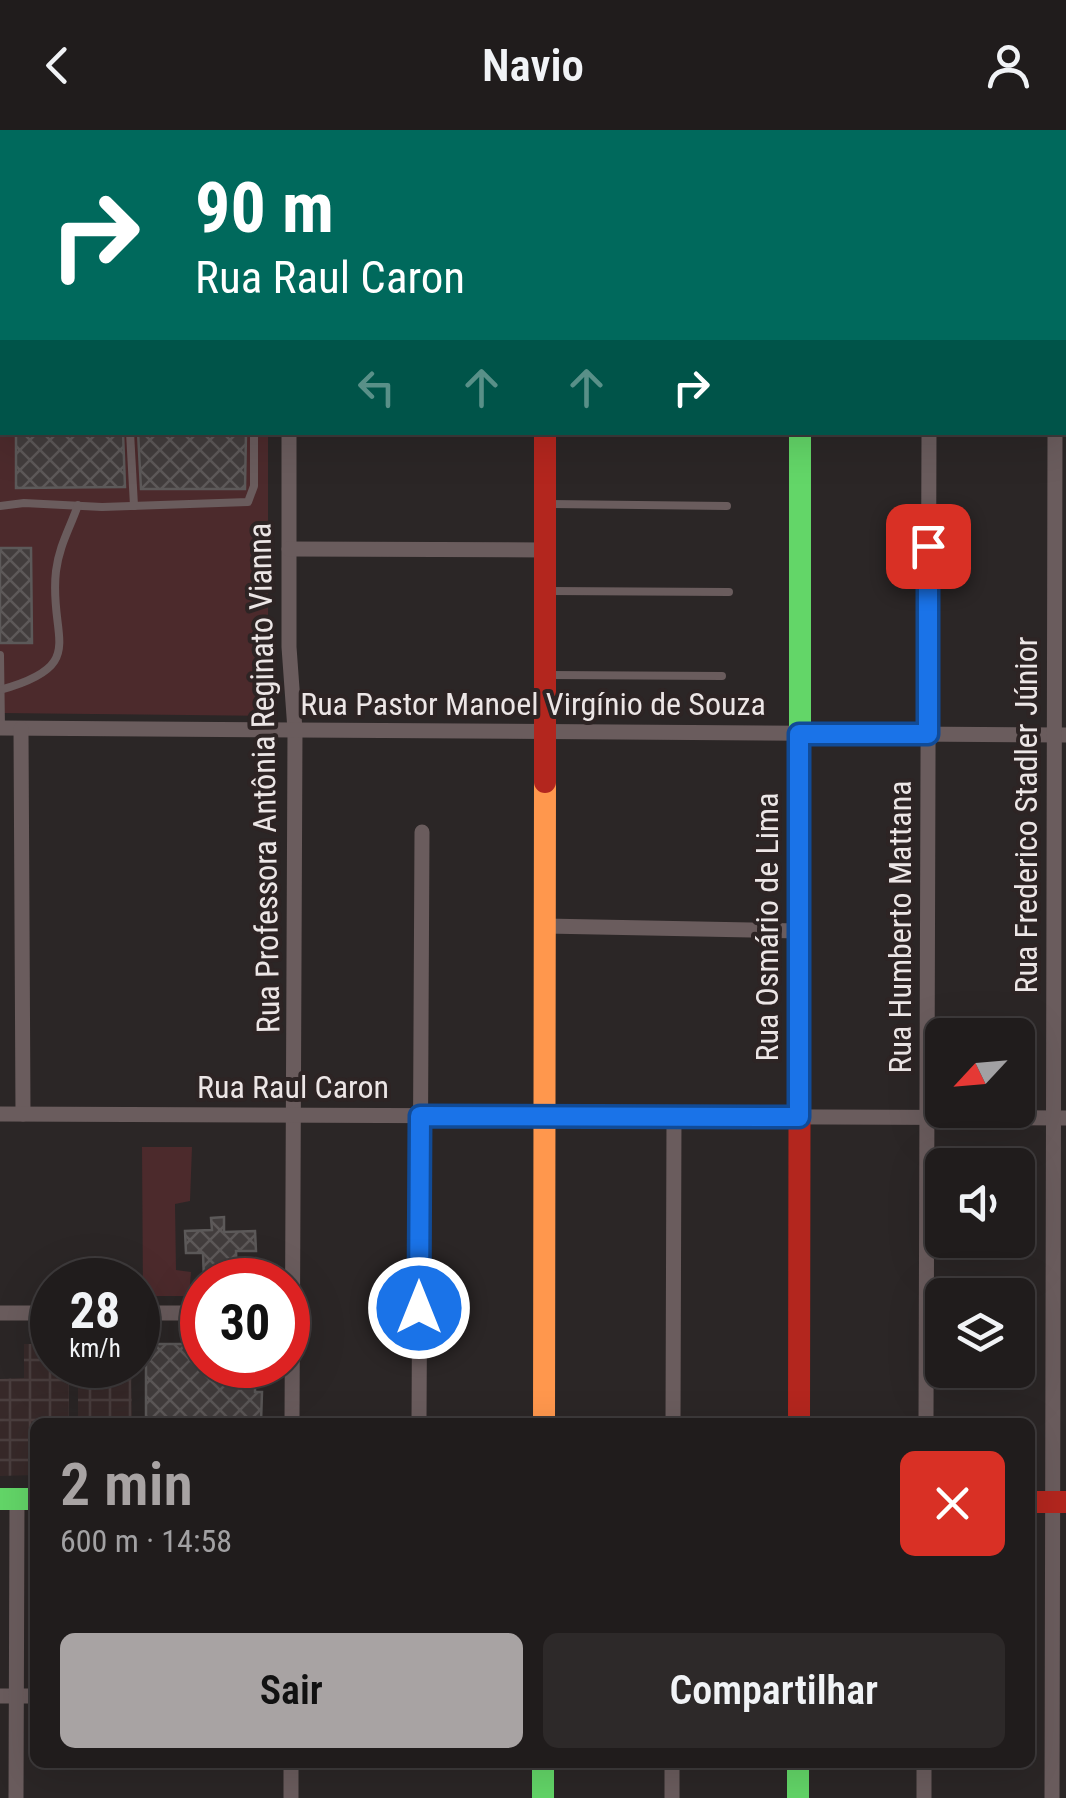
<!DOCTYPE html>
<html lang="pt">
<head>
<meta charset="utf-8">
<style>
  :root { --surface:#201c1c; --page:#2d2929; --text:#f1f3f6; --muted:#a2a1a3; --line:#3d3a3b; --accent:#a8a3a3 }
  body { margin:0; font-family:"Roboto Condensed",sans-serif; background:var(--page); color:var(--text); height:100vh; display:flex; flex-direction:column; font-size:38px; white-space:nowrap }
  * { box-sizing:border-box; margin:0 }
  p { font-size:32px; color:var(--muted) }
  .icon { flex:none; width:55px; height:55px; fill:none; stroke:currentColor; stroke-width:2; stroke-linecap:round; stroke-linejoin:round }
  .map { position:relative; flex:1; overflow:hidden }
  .side { position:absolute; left:30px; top:1288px; width:1005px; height:350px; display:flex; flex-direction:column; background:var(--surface); border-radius:15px; box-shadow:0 10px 40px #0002,0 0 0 2px var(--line) }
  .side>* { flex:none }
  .guide { position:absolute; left:0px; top:0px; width:1068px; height:305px; box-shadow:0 10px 40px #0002,0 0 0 2px var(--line); background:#00695c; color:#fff; overflow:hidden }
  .needle { width:65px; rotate:244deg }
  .buttons { position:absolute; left:925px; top:888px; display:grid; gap:20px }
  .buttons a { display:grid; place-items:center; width:110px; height:110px; border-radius:15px; background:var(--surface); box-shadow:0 10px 40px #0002,0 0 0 2px var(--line); font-size:50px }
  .speed { position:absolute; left:30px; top:1128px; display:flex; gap:20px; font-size:50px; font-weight:700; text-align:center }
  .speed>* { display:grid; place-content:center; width:130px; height:130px; border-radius:50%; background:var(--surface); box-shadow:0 10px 40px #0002,0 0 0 2px var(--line); line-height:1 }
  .speed small { font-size:25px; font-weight:400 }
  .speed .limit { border:15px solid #d22; background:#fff; color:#111 }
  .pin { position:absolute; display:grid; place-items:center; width:85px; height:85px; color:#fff; margin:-42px; border-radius:20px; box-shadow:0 5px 15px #0006 }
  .me { position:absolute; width:110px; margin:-55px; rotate:0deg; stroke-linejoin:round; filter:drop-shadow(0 0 8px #0008) }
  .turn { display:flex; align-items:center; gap:35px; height:210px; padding:0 30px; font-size:45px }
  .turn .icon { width:130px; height:130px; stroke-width:2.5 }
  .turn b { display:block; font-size:70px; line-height:85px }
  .lanes { display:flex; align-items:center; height:95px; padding:0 30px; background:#0003; justify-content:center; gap:50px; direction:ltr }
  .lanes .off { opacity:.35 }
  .round { display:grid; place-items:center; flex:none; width:105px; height:105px; border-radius:15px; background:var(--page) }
  .summary { display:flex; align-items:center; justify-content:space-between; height:170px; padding:0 30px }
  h1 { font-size:60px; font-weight:600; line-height:75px; color:var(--accent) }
  .cta { display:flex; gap:20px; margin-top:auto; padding:20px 30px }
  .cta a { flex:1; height:115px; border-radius:15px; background:var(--accent); color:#111; font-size:40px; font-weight:600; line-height:115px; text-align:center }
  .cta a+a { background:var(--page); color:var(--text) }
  header { display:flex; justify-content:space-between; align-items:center; height:130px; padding:0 30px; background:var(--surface); font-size:45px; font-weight:600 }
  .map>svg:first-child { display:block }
</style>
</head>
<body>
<header><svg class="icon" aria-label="back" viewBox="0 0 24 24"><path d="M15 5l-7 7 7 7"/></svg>Navio<svg class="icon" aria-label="person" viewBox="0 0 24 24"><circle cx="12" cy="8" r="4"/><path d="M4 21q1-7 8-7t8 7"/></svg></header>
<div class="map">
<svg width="1066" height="1668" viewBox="0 0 1066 1668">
  <defs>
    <pattern id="industrial-grid" width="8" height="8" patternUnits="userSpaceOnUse" patternTransform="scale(2.5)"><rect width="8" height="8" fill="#372929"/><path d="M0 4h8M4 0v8" fill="none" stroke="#4a3e3e"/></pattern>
    <pattern id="building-cross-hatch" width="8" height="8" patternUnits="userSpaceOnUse" patternTransform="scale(2.5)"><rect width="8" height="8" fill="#423d3d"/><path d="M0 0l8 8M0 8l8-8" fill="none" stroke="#5d5959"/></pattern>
  </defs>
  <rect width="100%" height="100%" fill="#2b2626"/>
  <g fill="url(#industrial-grid)">
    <polygon points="24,1214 52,1214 52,1235 69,1235 69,1292 35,1292 35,1345 0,1346 0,1249 24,1248"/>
    <polygon points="78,1235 131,1235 132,1292 78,1292"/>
  </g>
  <g fill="#4c2a2c">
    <polygon points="0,0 268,0 2,2 2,302 268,303 268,586 0,583"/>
    <polygon points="142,1017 192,1017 190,1071 175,1074 176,1140 191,1142 189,1166 143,1166"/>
  </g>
  <g fill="url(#building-cross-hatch)" stroke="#5c5959" stroke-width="2.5">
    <polygon points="16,302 123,302 125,357 16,358"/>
    <polygon points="138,302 246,302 245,359 141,359"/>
    <polygon points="0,418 31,418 32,513 0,513"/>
    <polygon points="224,1087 224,1102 255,1101 256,1121 236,1121 237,1150 204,1150 203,1123 186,1123 185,1101 212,1100 211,1088"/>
    <polygon points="146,1214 202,1214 202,1235 255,1235 255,1262 262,1262 261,1292 146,1292"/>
  </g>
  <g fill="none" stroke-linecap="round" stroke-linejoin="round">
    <g stroke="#6a5c5d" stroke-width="8">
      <polyline points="130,302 134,376"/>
      <polyline points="550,374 727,376"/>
      <polyline points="0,376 24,373 102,377 248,372 254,356 254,302"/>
      <polyline points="550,461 729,462"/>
      <polyline points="0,525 1,598"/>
      <polyline points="550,545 722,546"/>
      <path d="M0,560C91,535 48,508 56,441C59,416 70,398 78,375"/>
    </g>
    <g stroke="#6a5c5d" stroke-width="15">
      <polyline points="289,2 289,0"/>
      <polyline points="678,2 678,0"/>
      <polyline points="930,2 930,0"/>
      <polyline points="1055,2 1055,0"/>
      <polyline points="1065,229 1066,229"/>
      <polyline points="289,302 289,517 295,600 292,1292"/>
      <polyline points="289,419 545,420"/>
      <polyline points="0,598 1066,605"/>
      <polyline points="21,599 23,984"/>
      <polyline points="545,796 799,801"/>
      <polyline points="0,984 1066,988"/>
      <polyline points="0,1183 52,1183"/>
      <polyline points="138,1183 202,1183"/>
      <polyline points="419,1292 422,702"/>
      <polyline points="673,1292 674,987"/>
      <polyline points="926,1292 929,302"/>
      <polyline points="0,1566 35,1566"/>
      <polyline points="16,1668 17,1369"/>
      <polyline points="291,1668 291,1632"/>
      <polyline points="672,1668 672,1632"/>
      <polyline points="924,1668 924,1632"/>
      <polyline points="1052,1668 1055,302"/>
    </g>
    <g stroke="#63d668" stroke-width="22">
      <polyline points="800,689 800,302"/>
      <polyline points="0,1369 35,1369"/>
      <polyline points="543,1632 543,1668"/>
      <polyline points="798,1632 798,1668"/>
    </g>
    <g stroke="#ff974d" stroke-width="22">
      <polyline points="800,0 800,2"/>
      <polyline points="544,1292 545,652"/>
    </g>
    <g stroke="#b3261e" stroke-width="22">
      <polyline points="546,0 546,2"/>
      <polyline points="545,652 545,302"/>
      <polyline points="799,1292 800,689"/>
      <polyline points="1030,1372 1066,1372"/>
    </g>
  </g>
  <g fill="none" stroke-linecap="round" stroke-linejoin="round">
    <defs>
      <polyline id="route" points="419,1178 420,986 799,987 799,604 928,604 928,416"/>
    </defs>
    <use href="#route" stroke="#114b97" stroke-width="25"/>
    <use href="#route" stroke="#1a73e8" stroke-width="18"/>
  </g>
  <g text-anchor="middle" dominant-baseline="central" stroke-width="8" stroke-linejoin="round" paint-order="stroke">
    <g font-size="32" fill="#ece6e6" stroke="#2d2424">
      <text x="533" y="574">Rua Pastor Manoel Virgínio de Souza</text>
      <text transform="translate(264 648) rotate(-91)">Rua Professora Antônia Reginato Vianna</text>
      <text transform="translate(1026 685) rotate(-90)">Rua Frederico Stadler Júnior</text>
      <text transform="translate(767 797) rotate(-90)">Rua Osmário de Lima</text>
      <text transform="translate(900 797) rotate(-90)">Rua Humberto Mattana</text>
      <text x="293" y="957">Rua Raul Caron</text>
    </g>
  </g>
</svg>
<div class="buttons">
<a><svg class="needle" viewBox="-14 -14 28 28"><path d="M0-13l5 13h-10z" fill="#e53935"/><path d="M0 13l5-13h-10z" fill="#a2a1a3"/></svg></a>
<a><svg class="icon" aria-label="sound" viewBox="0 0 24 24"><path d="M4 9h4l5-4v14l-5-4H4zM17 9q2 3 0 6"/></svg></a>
<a><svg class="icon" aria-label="layers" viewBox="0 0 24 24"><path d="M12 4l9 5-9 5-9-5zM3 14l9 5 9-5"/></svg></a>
</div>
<div class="speed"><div>28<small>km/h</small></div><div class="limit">30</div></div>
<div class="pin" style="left:928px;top:416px;background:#d93025"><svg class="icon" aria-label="arrive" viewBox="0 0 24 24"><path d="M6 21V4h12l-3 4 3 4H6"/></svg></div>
<svg class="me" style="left:419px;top:1178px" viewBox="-20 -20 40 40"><circle r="17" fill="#1a73e8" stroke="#fff" stroke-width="3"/><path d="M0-11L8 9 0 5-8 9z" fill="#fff"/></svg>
<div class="guide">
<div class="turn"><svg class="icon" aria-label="right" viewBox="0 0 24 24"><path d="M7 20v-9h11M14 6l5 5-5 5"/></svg><div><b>90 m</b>Rua Raul Caron</div></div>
<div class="lanes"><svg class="icon off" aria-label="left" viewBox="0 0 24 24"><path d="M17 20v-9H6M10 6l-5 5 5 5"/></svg><svg class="icon off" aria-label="ahead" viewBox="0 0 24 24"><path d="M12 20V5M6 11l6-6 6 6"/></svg><svg class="icon off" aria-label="ahead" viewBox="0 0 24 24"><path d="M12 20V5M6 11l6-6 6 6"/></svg><svg class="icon" aria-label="right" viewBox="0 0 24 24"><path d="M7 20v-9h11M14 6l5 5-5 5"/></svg></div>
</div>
<section class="side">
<div class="summary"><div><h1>2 min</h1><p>600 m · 14:58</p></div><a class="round" style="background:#d93025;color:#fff"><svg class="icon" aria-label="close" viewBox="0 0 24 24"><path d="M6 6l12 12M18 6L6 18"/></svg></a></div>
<div class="cta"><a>Sair</a><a>Compartilhar</a></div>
</section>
</div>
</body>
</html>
